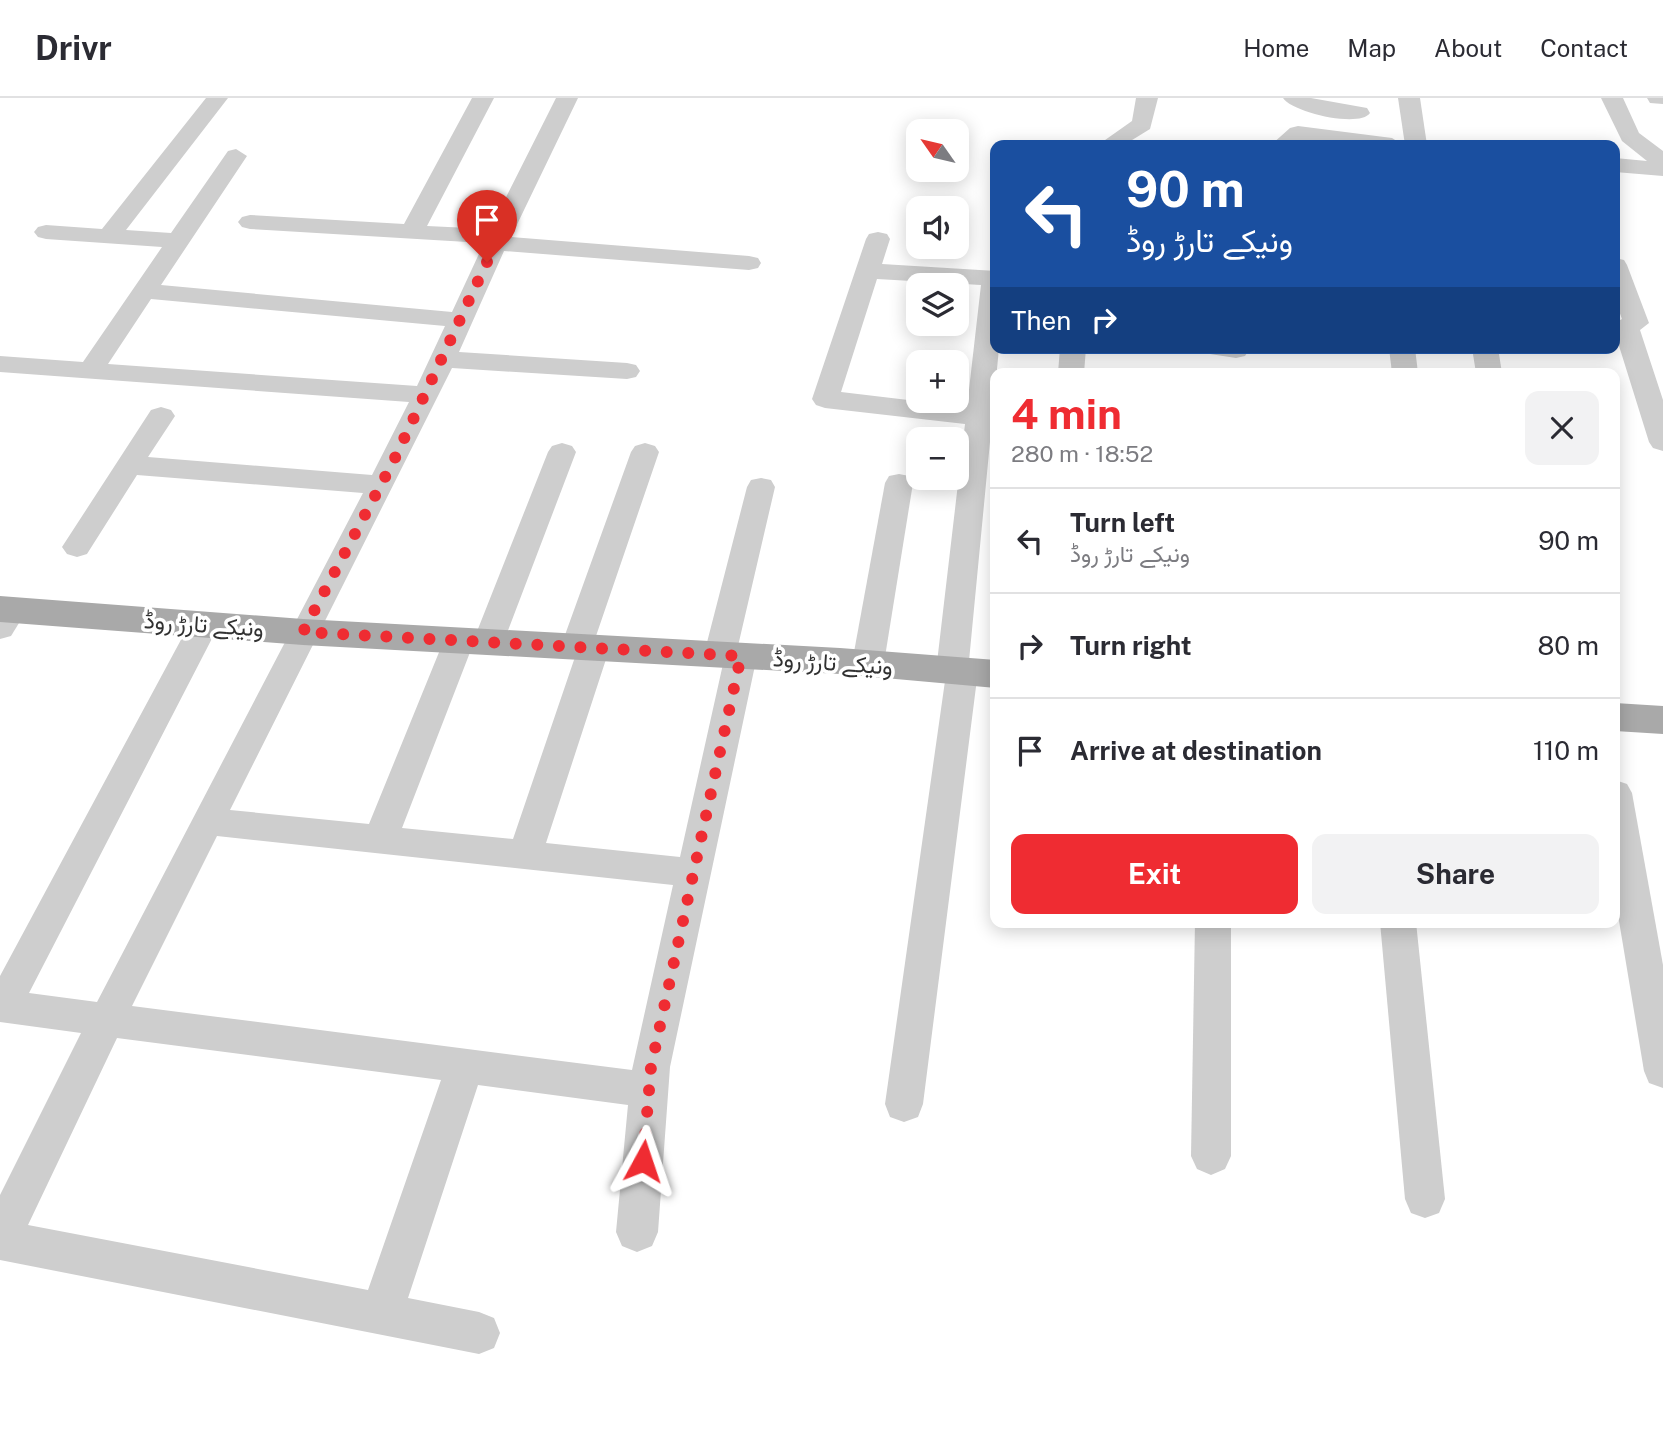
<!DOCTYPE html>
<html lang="en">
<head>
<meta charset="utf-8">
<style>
  :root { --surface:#fff; --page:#f2f2f3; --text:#2b2b33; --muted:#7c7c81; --line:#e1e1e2; --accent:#ef2c32 }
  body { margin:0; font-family:"Public Sans",Vazirmatn,sans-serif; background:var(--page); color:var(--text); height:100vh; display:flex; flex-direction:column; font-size:26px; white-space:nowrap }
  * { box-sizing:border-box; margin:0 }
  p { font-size:23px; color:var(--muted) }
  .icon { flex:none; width:38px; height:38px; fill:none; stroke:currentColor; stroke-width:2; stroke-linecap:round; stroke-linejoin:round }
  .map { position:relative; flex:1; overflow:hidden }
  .side { position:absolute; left:990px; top:270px; width:630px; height:560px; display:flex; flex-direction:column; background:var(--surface); border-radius:14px; box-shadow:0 4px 18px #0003 }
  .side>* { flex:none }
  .top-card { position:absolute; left:990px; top:42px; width:630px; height:214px; border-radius:14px; box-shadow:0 4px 18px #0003; background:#1a4fa0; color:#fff; overflow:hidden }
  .needle { width:46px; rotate:304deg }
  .fabs { position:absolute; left:906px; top:21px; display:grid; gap:14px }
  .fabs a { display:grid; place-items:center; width:63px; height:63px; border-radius:14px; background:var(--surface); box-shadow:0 4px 18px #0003; font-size:35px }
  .pin { position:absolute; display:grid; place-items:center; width:60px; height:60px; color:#fff; margin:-72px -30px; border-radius:50% 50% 50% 0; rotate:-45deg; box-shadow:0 0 7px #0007 }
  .pin .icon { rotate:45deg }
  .me { position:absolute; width:77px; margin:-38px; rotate:5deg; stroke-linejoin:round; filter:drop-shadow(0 0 5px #0008) }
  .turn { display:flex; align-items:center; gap:24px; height:147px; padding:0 21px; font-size:32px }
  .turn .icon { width:91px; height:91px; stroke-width:2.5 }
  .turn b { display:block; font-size:49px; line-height:60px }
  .then { display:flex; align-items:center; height:66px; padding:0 21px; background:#0003; gap:14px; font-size:26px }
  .round { display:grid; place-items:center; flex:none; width:74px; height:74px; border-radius:14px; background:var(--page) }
  .summary { display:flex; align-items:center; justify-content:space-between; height:119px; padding:0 21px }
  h1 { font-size:42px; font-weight:700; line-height:52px; color:var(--accent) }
  .primary-button { display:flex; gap:14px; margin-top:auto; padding:14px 21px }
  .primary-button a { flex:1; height:80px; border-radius:14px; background:var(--accent); color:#fff; font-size:28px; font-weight:700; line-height:80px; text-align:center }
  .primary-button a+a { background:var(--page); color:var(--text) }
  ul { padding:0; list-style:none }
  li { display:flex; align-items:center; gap:21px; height:105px; padding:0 21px; border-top:2px solid var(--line) }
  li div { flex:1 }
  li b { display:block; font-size:26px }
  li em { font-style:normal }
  header { display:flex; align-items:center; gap:42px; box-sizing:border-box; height:98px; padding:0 35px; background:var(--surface); border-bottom:2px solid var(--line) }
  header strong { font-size:33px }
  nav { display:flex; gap:38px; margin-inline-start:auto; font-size:24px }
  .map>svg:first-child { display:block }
</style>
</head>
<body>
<header>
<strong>Drivr</strong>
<nav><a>Home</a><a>Map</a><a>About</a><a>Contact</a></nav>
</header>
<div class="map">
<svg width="1663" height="1355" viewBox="0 0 1663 1355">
  <rect width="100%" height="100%" fill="#fff"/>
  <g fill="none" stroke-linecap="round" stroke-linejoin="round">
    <g fill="#cecece" fill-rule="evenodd">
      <path d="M206,0H228L126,132L171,135L228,53L236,51L247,58L161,187L452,214L484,145L250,131L242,129L238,124L242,119L250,117L404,126L472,0H494L427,128L490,131L556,0H578L511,139L749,158L758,160L761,165L758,170L749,172L504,153L459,254L627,265L636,267L640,273L636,279L627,281L452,270L230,712L369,726L444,542L448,534L459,531L470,534L474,541L548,354L552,348L562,345L572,348L576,354L504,543L500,551L489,554L478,551L474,544L402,730L513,741L575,559L566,556L561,548L631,354L635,348L645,345L655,348L659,354L596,538L605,541L610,549L546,745L680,759L723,566L709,564L704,556L747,389L751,382L761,380L771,382L775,389L738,548L752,550L757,558L670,969L658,1134L652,1148L637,1154L622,1148L616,1134L628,1007L478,987L408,1200L479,1214L494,1220L500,1235L494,1250L479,1256L0,1162V1097L81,935L0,924V878L190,525L194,517L205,514L216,517L220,525L29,895L97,904L363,395L137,377L87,456L77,459L67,456L62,449L151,312L161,309L171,312L175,318L148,359L372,377L409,304L0,274V258L83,264L162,149L46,141L38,139L34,134L38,129L46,127L102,131ZM151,201L445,228L417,288L108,266ZM217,738L673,787L632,972L132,908ZM117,940L441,982L368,1192L28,1127Z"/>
      <polygon points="1136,0 1158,0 1150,31 1124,47 1098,47 1132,23"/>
      <path d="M1283,0H1311L1367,10L1370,15C1360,30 1293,15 1283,0Z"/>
      <polygon points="1398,0 1420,0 1427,47 1405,47"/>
      <polygon points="1601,0 1623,0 1639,35 1663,53 1663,78 1615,74 1615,60 1647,63 1622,43"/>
      <polygon points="1647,0 1663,0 1663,6 1650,5"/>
      <polygon points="1298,28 1392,40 1403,47 1341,47 1303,42 1296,47 1271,47 1290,30"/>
      <path d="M878,134L887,136L890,141L882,166L996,173V250H999L969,563L978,573L923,1006L918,1019L904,1024L890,1019L885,1006L945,583L936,573L965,326L825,310L816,307L812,301L866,141L869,136ZM877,181L981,187L967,309L841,294Z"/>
      <polygon points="1615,160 1624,162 1627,167 1649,225 1640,232 1663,302 1663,353 1653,350 1649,344 1615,235 1615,225 1622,221 1615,202"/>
      <polygon points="1060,250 1086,250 1084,275 1058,275"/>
      <polygon points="1206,250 1248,250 1249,252 1245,258 1236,260 1210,256"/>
      <polygon points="1389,250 1415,250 1418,275 1392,275"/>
      <polygon points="1472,250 1498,250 1502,275 1476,275"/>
      <polygon points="899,376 909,378 913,385 884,565 879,573 868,577 857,573 852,565 885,385 889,378"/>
      <polygon points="12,501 23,504 27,512 11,538 0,541 0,506"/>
      <polygon points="1615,682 1627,686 1632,695 1663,867 1663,990 1649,985 1644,973 1615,799"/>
      <polygon points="1195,824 1231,824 1231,1058 1225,1071 1211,1077 1197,1071 1191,1058"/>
      <polygon points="1380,824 1416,824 1445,1101 1439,1115 1425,1120 1411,1115 1405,1101"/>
    </g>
    <g fill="#a9a9a9" fill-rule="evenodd">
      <polygon points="0,498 303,521 840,550 996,562 996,590 840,576 303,547 0,524"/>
      <polygon points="1615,605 1663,608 1663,636 1615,633"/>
    </g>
  </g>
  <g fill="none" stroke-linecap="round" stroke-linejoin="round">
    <polyline stroke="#ef2c32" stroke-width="12" stroke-dasharray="0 21.6" points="487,164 394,362 303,534 741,558 651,969 643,1063"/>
  </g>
  <g text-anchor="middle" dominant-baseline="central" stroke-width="7" stroke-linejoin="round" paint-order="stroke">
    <g font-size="23" fill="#313131" stroke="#fff">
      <text transform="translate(204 526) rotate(4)">ونیکے تارڑ روڈ</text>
      <text transform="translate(833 564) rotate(4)">ونیکے تارڑ روڈ</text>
    </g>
  </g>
</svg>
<div class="fabs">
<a><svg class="needle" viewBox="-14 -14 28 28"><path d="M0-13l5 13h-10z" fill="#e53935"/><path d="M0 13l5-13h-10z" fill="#7c7c81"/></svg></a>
<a><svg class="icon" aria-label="sound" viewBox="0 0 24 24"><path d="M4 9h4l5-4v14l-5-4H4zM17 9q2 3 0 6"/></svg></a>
<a><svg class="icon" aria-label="layers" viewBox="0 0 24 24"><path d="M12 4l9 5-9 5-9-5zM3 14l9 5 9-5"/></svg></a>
<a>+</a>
<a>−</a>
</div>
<div class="pin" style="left:487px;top:164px;background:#d93025"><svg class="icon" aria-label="arrive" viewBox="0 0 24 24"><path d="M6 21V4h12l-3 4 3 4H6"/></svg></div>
<svg class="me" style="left:643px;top:1063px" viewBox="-20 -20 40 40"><path d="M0-17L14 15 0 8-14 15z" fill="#ef2c32" stroke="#fff" stroke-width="4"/></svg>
<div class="top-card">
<div class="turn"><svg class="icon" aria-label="left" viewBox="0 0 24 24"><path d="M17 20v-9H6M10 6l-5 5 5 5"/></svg><div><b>90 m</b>ونیکے تارڑ روڈ</div></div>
<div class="then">Then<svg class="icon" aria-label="right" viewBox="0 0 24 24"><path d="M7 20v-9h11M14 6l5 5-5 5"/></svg></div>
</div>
<section class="side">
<div class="summary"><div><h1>4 min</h1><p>280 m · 18:52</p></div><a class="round"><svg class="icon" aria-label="close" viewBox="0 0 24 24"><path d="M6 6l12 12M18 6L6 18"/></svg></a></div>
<ul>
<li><svg class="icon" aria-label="left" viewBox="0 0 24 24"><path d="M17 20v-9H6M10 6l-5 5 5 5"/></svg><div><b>Turn left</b><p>ونیکے تارڑ روڈ</p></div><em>90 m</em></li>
<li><svg class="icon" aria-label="right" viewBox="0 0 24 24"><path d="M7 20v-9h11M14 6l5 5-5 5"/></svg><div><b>Turn right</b></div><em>80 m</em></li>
<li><svg class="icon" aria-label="arrive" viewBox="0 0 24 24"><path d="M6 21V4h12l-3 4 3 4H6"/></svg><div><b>Arrive at destination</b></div><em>110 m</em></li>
</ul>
<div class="primary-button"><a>Exit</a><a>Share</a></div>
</section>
</div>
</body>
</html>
